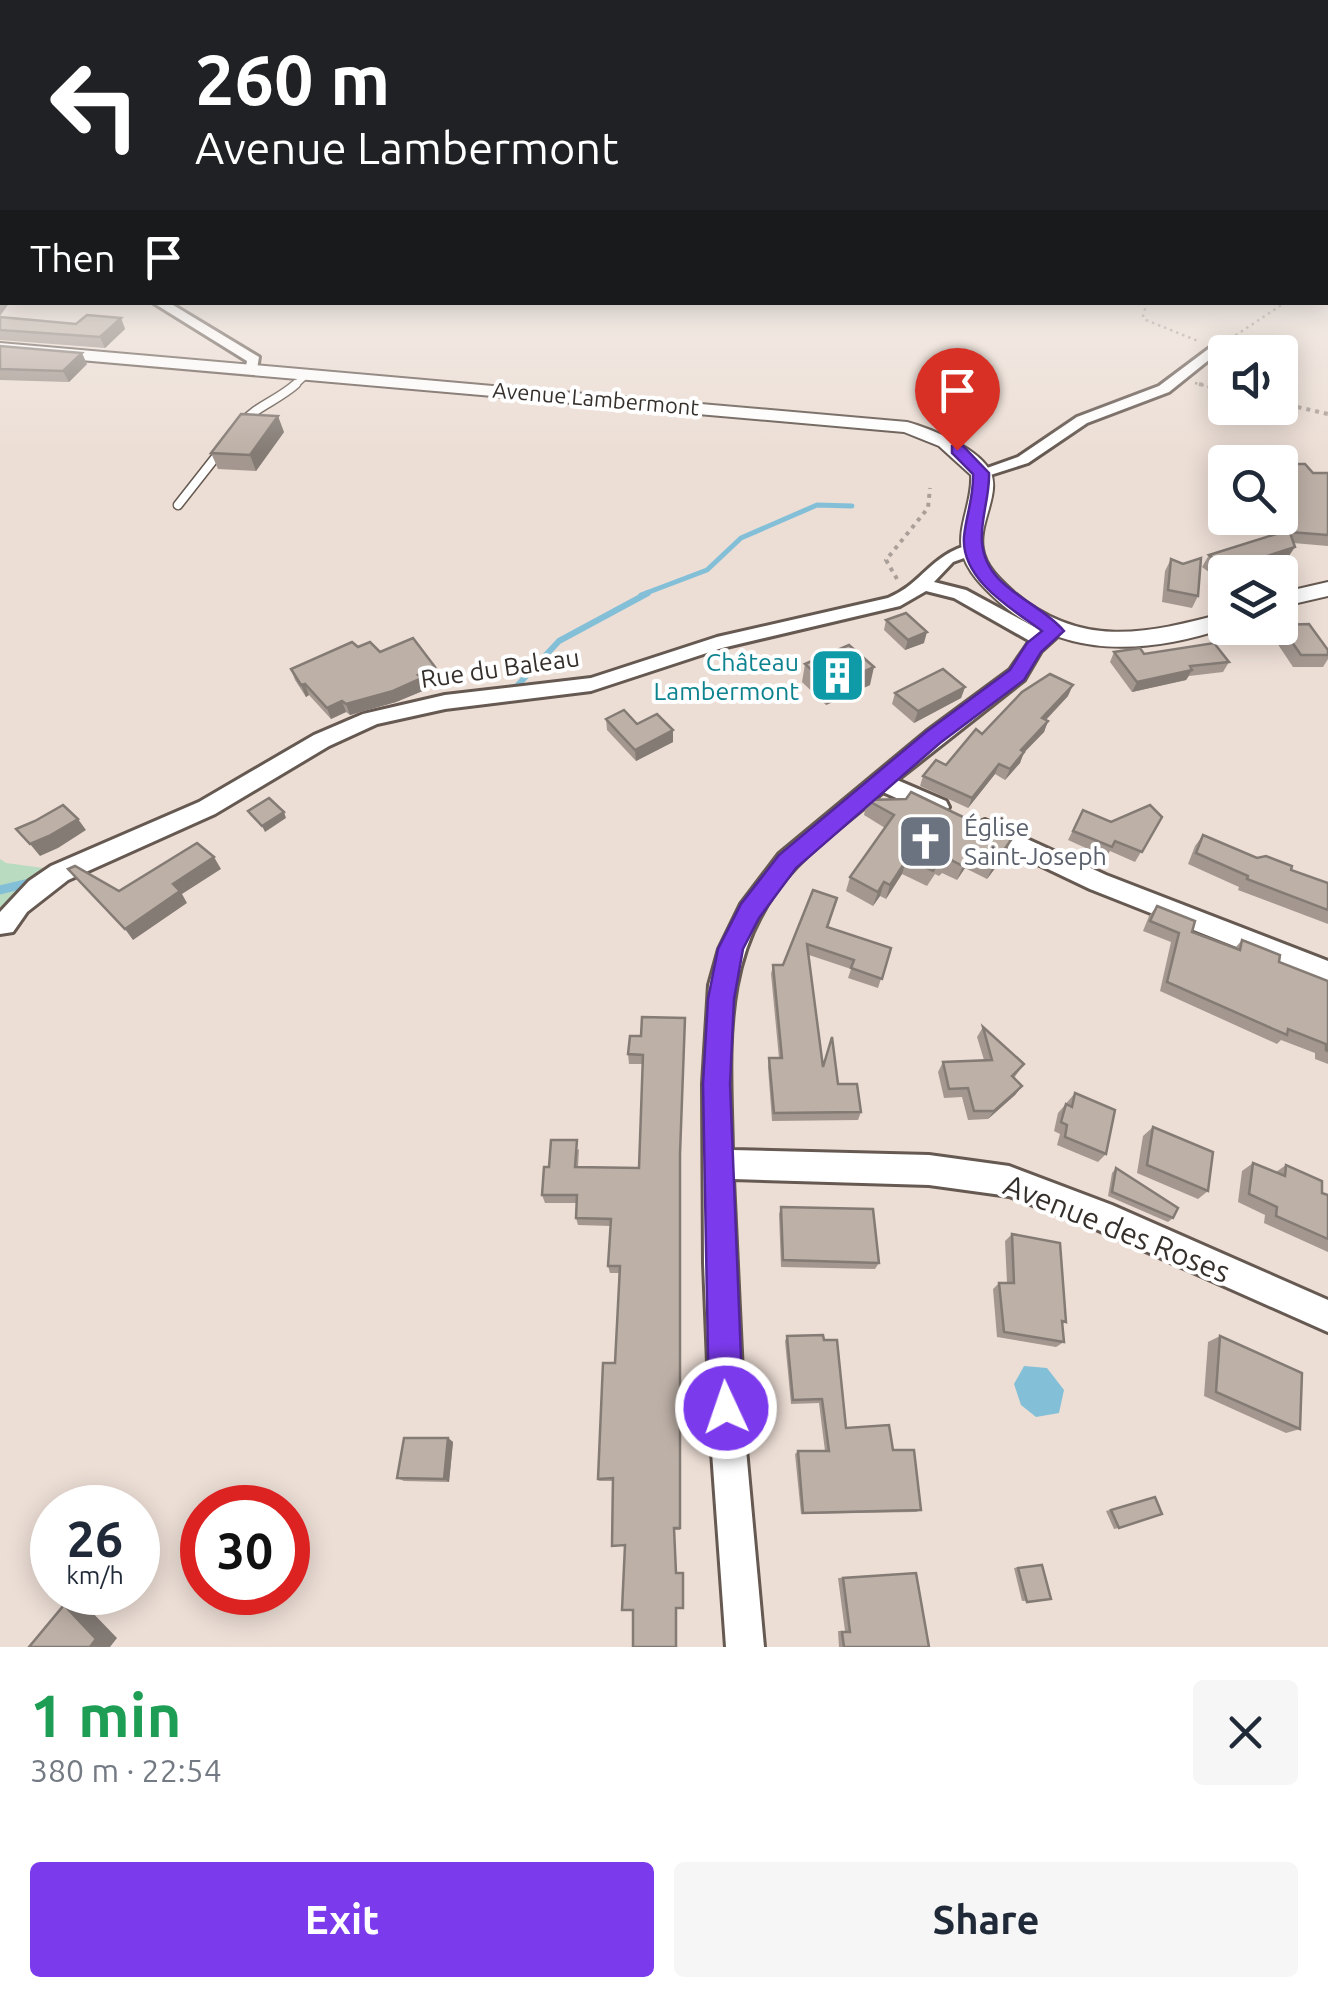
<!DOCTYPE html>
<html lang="en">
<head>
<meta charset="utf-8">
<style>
  :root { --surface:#fff; --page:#f6f6f7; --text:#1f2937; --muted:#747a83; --accent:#7c3aed }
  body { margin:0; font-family:Ubuntu,sans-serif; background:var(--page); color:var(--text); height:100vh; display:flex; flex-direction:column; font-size:38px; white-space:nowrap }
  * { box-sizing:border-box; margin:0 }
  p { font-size:32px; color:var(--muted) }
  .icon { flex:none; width:55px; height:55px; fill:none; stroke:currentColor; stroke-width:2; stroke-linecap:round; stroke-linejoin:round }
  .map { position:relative; height:1647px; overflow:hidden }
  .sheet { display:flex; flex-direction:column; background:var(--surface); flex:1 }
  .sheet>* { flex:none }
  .banner { position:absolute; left:0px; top:0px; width:1330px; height:305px; box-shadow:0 5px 25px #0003; background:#202124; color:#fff; overflow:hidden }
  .tools { position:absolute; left:1208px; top:335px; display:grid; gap:20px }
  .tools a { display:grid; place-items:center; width:90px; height:90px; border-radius:10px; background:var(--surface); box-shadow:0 5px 25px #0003; font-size:50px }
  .speed { position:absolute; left:30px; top:1485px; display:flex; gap:20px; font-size:50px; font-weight:700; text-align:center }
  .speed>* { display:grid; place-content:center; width:130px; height:130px; border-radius:50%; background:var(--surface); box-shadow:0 5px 25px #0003; line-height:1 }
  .speed small { font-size:25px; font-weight:400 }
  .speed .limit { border:15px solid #d22; background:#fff; color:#111 }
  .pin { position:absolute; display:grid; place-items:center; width:85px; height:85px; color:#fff; margin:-102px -42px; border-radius:50% 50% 50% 0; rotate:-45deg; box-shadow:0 0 10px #0007 }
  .pin .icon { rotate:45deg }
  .me { position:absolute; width:110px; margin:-55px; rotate:357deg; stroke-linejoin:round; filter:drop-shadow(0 0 8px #0008) }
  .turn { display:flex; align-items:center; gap:35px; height:210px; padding:0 30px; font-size:45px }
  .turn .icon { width:130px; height:130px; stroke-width:2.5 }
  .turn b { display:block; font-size:70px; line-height:85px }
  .then { display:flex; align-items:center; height:95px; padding:0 30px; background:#0003; gap:20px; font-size:38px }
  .round { display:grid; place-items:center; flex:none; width:105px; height:105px; border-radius:10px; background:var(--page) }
  .overview { display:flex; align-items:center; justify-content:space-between; height:170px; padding:0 30px }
  h1 { font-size:60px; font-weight:700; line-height:75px; color:#1e9e55 }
  .cta { display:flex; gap:20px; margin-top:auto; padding:20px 30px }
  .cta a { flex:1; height:115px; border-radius:10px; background:var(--accent); color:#fff; font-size:40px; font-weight:700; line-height:115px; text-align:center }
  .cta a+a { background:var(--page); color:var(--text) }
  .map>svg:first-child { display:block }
</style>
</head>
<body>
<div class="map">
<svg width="1328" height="1647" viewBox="0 0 1328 1647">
  <rect width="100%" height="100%" fill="#ecded5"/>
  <polygon fill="#b9dbc0" points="0,859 6,863 51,869 0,907"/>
  <polygon fill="#84bfd8" points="1024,1366 1047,1368 1064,1390 1059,1413 1036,1417 1021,1405 1014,1384"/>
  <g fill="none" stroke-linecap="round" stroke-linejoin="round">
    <polyline stroke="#84bfd8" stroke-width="5" points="641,595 707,570 741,538 817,505 852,506"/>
    <g stroke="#84bfd8" stroke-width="6">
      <polyline points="508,688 516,687 559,641 648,593"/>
      <polyline points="280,755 320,733"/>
    </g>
    <polyline stroke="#84bfd8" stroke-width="9" points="0,890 33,882"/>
    <defs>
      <polyline id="service-far1" points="293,387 307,374"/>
      <g id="service">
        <path d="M239,426C254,407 277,401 296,384"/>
        <polyline points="178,505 222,449"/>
      </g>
      <g id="minor">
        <polygon points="152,302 168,302 259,357 257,369 245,372 247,361"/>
        <polygon points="1215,344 1220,345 1220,351 1169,392 1087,423 1028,463 981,478 973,473 1018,457 1077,417 1159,386"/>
        <path d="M972,544L978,545V553L953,562L934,582L966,590L1042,631L1054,625L1063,631L1041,651L1024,680L897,780L946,801L949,807L946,813H930L883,792C855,816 822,840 796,867C719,948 730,1047 732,1150L929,1155L1009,1166L1112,1205L1328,1300V1332L1096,1229L1009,1196L929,1185L733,1179L745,1438L764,1647H726L711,1438L704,1263L703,1084L709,985L719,949L741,904L779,854L926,732L1010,670L1030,641L954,598L926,591L900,606L722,648L591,691L445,709L377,724L329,746L215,814L68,880L27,912L13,932L0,934V912L29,881L51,866L199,802L314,735L363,714L445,695L591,678L717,637L888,598C924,583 929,555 972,544Z"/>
        <polygon points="985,820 1106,875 1328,961 1328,983 1090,889 977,835 974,829 977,823"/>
      </g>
      <g id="tertiary">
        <path d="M0,343L907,422C930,428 981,449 991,473C1000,495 978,525 983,549C986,567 1001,580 1014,592C1081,649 1146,634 1225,613L1226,628C1146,654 1064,660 998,601C984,588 966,571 962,551C957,526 973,501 971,475L939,446L904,432L0,353Z"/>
        <polygon points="1328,582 1328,596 1280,607 1280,593"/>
      </g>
    </defs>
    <use href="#service-far1" stroke="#655951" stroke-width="9"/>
    <use href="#service" stroke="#655951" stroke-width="11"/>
    <use href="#minor" stroke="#655951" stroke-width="6"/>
    <use href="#tertiary" stroke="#655951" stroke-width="4"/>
    <g stroke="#aba099" stroke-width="2.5" stroke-dasharray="2.5 4" stroke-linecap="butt">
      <polyline points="1147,302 1143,316 1146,320 1198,341"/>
      <polyline points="1230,339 1286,302"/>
      <polyline points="1195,383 1210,387"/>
    </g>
    <g stroke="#aba099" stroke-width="4" stroke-dasharray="4 5" stroke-linecap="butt">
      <polyline points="1199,384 1225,390"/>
      <polyline points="1280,403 1328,414"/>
      <polyline points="897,579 886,560 928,508 930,488"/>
    </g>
    <use href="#service-far1" stroke="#fff" stroke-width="6"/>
    <use href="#service" stroke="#fff" stroke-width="8"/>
    <use href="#minor" fill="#fff" fill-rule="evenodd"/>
    <use href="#tertiary" fill="#fff" fill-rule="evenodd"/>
  </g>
  <g fill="#a39790">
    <polygon points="0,317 76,324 121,318 125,329 105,348 0,340"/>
    <polygon points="0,346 87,364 69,382 0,380"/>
    <polygon points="284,432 256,471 218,469 211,453"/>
    <polygon points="1280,464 1313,473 1328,473 1328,546 1293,543 1287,559 1247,572 1225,572 1225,580 1221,581 1202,567 1209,555 1274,535 1268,518 1280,518"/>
    <polygon points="1171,559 1198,596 1192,608 1162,602 1165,571"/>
    <polygon points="886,620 924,643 905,650 884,630"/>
    <polygon points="1280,625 1328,650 1328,659 1323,667 1293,667 1273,637"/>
    <polygon points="358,647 380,652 438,678 424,685 425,690 396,702 350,715 346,712 331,719 309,695 306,697 295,680 291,669"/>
    <polygon points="1114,652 1144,654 1229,662 1223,672 1189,676 1186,680 1132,692 1110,662"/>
    <polygon points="805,664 870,685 826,705 802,682"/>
    <polygon points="965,687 961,698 914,723 892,704 895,693"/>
    <polygon points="1068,696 1046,720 1048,721 1044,732 1024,752 1020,763 1005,780 995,774 968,808 920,786 923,776 946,765 982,734"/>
    <polygon points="606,719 637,724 673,742 636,761 607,730"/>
    <polygon points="867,800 1005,855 987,879 965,868 957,880 942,873 939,876 935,874 927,886 902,874 886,899 880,896 873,906 846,891 850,877 885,828 864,815"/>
    <polygon points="1083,810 1111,822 1162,817 1135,862 1110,851 1106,857 1068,840"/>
    <polygon points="1203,835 1257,858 1328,883 1328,924 1238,890 1239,887 1188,864 1195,846"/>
    <polygon points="837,898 828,928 891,948 878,988 848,978 851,969 809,955 823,1066 861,1112 858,1120 772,1121 768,1067 769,1058 779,1058 771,974 773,965 783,965"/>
    <polygon points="1157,906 1192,932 1235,948 1242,940 1279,962 1328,981 1328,1064 1315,1059 1315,1053 1281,1040 1277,1044 1160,991 1171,942 1143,931 1149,916"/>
    <polygon points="983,1027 1024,1064 1014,1078 1022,1086 1015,1095 988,1119 968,1120 962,1097 944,1098 938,1072 943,1062 984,1060 977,1037"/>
    <polygon points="641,1036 680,1155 680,1530 674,1530 633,1610 625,1546 612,1546 613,1481 599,1481 598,1479 615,1363 619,1273 610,1273 608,1266 611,1226 578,1225 576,1218 577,1203 545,1203 542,1195 549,1167 579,1149 578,1167 639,1168 643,1064 629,1064 628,1054"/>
    <polygon points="1075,1093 1106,1154 1098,1162 1057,1145 1060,1134 1054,1131 1058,1113"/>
    <polygon points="1153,1127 1208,1191 1198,1199 1137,1173 1143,1136"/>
    <polygon points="1253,1163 1276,1172 1286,1165 1322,1193 1328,1195 1328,1252 1264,1223 1265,1215 1238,1202 1242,1171"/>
    <polygon points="1116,1168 1173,1218 1168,1222 1108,1196 1112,1173"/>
    <polygon points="781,1207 879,1263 875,1269 781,1267 779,1214"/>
    <polygon points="1012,1234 1066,1322 1062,1324 1064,1342 1056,1347 997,1337 993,1289 999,1283 1007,1283 1005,1241"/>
    <polygon points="787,1336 846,1428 893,1450 921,1510 916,1512 801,1514 795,1454 798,1451 825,1451 819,1403 791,1404 785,1341"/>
    <polygon points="1220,1336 1300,1429 1286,1433 1204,1396 1208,1342"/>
    <polygon points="448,1438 453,1442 449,1482 404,1481 397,1478"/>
    <polygon points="1149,1498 1119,1528 1114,1529 1106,1511"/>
    <polygon points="1042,1565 1051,1599 1022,1601 1014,1568"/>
    <polygon points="916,1573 929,1647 839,1647 838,1631 845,1631 838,1578"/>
  </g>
  <g fill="#847b75">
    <polygon points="2,294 2,302 10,302 0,316 0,298"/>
    <polygon points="121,318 125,329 105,348 100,337"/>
    <polygon points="82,353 87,364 69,382 63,371"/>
    <polygon points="278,416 284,432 256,471 250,455"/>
    <polygon points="1295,547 1287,559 1247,572 1226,572 1227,569"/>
    <polygon points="927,632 924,643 905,650 908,640"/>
    <polygon points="435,667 438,678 424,685 425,690 396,702 350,715 346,704"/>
    <polygon points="874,667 870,685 826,705 830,687"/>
    <polygon points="1192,670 1186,680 1132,692 1137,682"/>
    <polygon points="305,684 309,695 306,697 301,685"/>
    <polygon points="1073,685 1068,696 1038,728 1042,718"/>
    <polygon points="965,687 961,698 914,723 918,711"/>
    <polygon points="342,701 346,712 331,719 327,708"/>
    <polygon points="1048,721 1044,732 1016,761 1021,750"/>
    <polygon points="673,730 673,742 636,761 635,750"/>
    <polygon points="1024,752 1020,763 1005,780 1010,769"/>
    <polygon points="999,764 995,774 968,808 972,798"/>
    <polygon points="284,812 286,818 265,832 262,826"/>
    <polygon points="78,819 86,830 58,848 40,856 30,844"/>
    <polygon points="1011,840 1005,855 987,879 994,864"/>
    <polygon points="971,853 965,868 957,880 963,866"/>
    <polygon points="214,857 221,869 182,894 187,903 133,940 125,929 173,884"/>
    <polygon points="907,859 902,874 886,899 890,885"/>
    <polygon points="884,882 880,896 873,906 878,892"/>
    <polygon points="1022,1086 1015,1095 988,1119 994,1111"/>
    <polygon points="448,1438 453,1442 449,1482 444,1479"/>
    <polygon points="64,1605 85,1605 117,1638 110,1647 90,1647"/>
  </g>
  <g fill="#bdb0a7" stroke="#847b75" stroke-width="2.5">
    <polygon points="0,274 2,274 2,294 0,298"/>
    <polygon points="87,315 121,318 100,337 0,330 0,317 76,324"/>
    <polygon points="0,346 82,353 63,371 0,369"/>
    <polygon points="241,414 278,416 250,455 211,453"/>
    <polygon points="1280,464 1305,464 1313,473 1328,473 1328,535 1289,532 1289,530 1282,531 1277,518 1280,518 1280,480 1282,480 1280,477"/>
    <polygon points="1289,530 1295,547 1227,569 1209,555"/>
    <polygon points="1201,558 1198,596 1168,590 1171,559 1183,564"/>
    <polygon points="906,613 927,632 908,640 886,620"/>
    <polygon points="1309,624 1328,650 1328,655 1301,655 1280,625"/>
    <polygon points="413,638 435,667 418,675 422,678 393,691 346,704 342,701 327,708 305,684 301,685 291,669 352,642 358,647 370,642 380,652"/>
    <polygon points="1214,643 1229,662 1190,666 1192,670 1137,682 1114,652 1140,648 1144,654"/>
    <polygon points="849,645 874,667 830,687 805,664"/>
    <polygon points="943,669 965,687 918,711 895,693"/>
    <polygon points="1050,674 1073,685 1042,718 1048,721 1021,750 1024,752 1010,769 999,764 972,798 923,776 936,760 946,765 976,729 982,734 1022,692"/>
    <polygon points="624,710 637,724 657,714 673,730 635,750 606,719"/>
    <polygon points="911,792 1011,840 994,864 971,853 963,866 947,858 945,862 940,859 933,871 907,859 890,885 884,882 878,892 850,877 894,815 867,800 906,799"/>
    <polygon points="269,798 284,812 262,826 248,811"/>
    <polygon points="63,805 78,819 49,836 30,844 16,829 35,821"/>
    <polygon points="1150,805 1162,817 1142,852 1115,841 1112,847 1073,831 1083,810 1111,822"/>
    <polygon points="1203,835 1257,858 1266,856 1292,866 1291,870 1328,883 1328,910 1247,879 1248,876 1196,853"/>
    <polygon points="197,843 214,857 173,884 180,891 125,929 68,869 75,866 119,891"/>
    <polygon points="813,890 837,898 827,927 891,948 882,979 851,968 854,960 807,944 823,1067 832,1037 838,1084 857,1084 861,1112 774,1113 769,1058 782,1058 773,965 783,965"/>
    <polygon points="1157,906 1195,921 1192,932 1240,950 1242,940 1280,955 1279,962 1328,981 1328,1051 1326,1050 1326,1044 1288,1029 1287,1035 1167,982 1179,933 1150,921"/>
    <polygon points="642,1017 685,1018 680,1154 680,1528 674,1528 676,1573 683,1573 683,1608 676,1608 676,1647 633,1647 633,1610 622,1610 625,1545 612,1546 613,1478 598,1479 603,1363 615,1363 620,1266 608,1266 611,1219 576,1218 577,1195 542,1195 544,1167 549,1167 551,1140 577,1140 575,1167 639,1168 643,1055 628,1054 630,1036 641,1036"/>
    <polygon points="983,1027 1024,1064 1012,1076 1022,1086 994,1111 974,1111 968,1088 949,1089 943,1062 992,1060"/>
    <polygon points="1075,1093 1115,1110 1106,1154 1065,1137 1067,1125 1061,1122 1066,1104 1072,1107"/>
    <polygon points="1153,1127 1213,1152 1208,1191 1147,1165"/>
    <polygon points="1253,1163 1285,1176 1286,1165 1322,1181 1322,1193 1328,1195 1328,1239 1276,1216 1277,1207 1249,1194"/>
    <polygon points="1116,1168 1178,1208 1173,1218 1112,1192"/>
    <polygon points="781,1207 873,1209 879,1263 783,1260"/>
    <polygon points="1012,1234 1060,1243 1066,1322 1062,1321 1064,1342 1004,1332 999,1283 1014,1283"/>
    <polygon points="823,1335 824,1340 837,1340 846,1428 889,1425 893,1450 914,1450 921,1510 803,1513 798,1451 829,1451 822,1399 793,1400 787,1336"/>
    <polygon points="1220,1336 1302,1373 1300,1429 1216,1392"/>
    <polygon points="404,1438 448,1438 444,1479 397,1478"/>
    <polygon points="1155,1497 1162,1514 1119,1528 1111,1510"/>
    <polygon points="1042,1565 1051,1599 1027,1602 1018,1568"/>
    <polygon points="916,1573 929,1647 844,1647 842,1632 850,1632 843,1578"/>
    <polygon points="64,1605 96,1639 90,1647 29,1647"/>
  </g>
  <linearGradient id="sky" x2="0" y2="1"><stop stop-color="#80b8e2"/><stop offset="0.49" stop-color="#f6f0ec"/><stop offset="1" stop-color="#f6f0ec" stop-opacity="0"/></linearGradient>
  <rect width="1328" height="453" fill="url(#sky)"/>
  <path fill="#7c3aed" stroke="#51269a" stroke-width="2.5" d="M952,446H963L989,473C990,496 980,520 982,542C985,589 1038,600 1064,631L1041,652L1024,680L940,743L796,868L759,918L743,949L734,999L730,1084L743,1408L738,1420L726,1425L714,1420L709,1408L703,1084L708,999L718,949L741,904L779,855L926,732L1010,670L1027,643L1042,631C1012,609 961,580 964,537C966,515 974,497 973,474L952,453Z"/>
  <defs>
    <symbol id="building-square" viewBox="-11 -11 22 22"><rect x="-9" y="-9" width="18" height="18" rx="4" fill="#0f9aa8" stroke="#fff"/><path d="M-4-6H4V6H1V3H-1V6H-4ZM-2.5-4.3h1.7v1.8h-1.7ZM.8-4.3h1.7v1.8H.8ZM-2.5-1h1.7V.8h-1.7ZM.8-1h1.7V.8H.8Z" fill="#fff"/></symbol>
    <symbol id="church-square" viewBox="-11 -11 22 22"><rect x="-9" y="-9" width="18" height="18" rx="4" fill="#6b7280" stroke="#fff"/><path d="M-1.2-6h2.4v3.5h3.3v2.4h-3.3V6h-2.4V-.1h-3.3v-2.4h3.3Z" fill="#fff"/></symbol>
  </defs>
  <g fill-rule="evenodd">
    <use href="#building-square" x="806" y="644" width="63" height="63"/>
    <use href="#church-square" x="894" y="810" width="63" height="63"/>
  </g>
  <g text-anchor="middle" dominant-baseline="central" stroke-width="8" stroke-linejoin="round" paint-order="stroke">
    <g font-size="22" fill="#35302c" stroke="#fff">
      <text transform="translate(596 398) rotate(5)">Avenue Lambermont</text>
    </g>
    <g font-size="25" fill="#0d838f" stroke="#fff" text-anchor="end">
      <text x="799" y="662">Château<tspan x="799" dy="29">Lambermont</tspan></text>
    </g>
    <g font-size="25" fill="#35302c" stroke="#fff">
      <text transform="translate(500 668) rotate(-8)">Rue du Baleau</text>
    </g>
    <g font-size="25" fill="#5b616d" stroke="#fff" text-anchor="start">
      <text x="964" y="827">Église<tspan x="964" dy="29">Saint-Joseph</tspan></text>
    </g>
    <g font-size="30" fill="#35302c" stroke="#fff">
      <text transform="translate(1117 1228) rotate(22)">Avenue des Roses</text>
    </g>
  </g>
</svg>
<div class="tools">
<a><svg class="icon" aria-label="sound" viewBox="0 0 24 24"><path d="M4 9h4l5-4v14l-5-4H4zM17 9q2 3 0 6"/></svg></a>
<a><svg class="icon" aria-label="search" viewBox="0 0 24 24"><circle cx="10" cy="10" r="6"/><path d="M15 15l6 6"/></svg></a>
<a><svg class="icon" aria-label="layers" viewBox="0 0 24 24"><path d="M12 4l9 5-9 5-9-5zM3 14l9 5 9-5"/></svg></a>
</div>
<div class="speed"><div>26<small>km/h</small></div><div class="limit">30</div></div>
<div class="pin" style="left:957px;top:450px;background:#d93025"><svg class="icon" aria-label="arrive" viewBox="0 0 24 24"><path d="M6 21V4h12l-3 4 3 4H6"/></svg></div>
<svg class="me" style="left:726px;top:1408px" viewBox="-20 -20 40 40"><circle r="17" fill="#7c3aed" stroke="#fff" stroke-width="3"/><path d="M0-11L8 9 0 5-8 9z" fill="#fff"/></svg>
<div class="banner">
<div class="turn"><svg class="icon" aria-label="left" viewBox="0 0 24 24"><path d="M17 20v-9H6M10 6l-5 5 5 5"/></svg><div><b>260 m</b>Avenue Lambermont</div></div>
<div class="then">Then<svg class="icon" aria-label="arrive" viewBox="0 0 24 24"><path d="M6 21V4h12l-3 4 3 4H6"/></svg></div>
</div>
</div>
<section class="sheet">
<div class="overview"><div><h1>1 min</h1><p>380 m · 22:54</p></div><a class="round"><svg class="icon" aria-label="close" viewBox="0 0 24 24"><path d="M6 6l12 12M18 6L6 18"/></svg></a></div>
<div class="cta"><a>Exit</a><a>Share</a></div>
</section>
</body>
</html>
